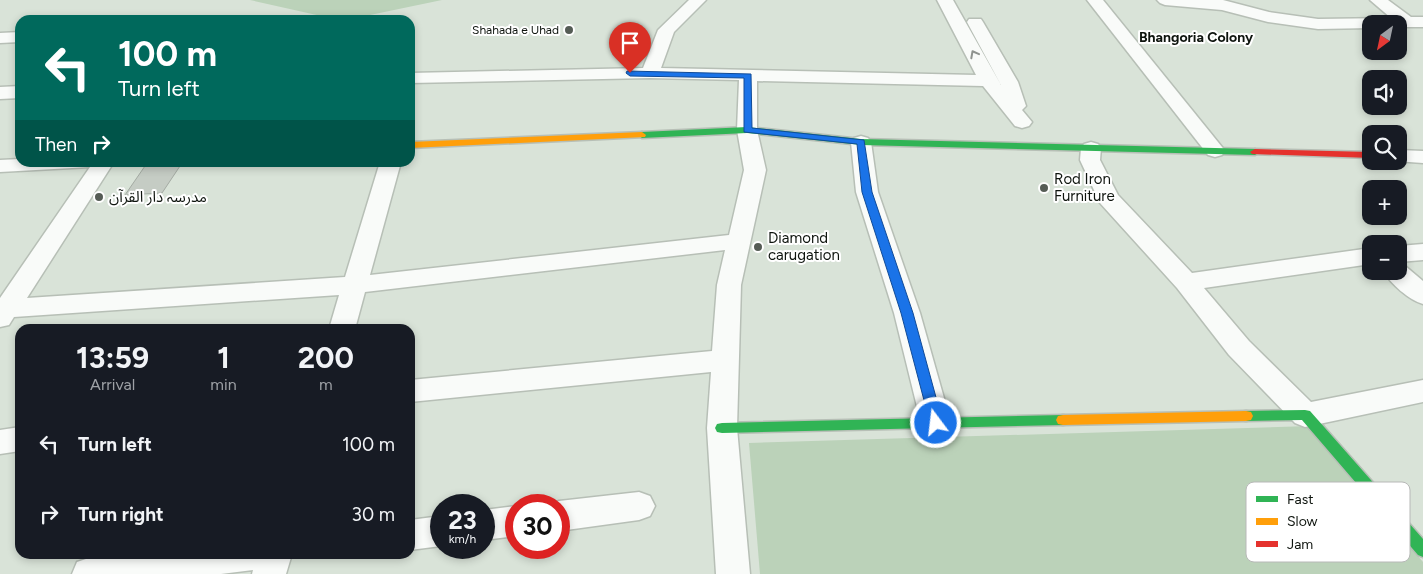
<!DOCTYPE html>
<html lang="en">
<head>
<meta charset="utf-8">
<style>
  :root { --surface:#171b24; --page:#20242c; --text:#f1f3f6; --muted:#9ea1a6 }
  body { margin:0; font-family:Figtree,"Noto Sans Arabic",sans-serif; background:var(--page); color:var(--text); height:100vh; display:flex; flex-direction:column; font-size:19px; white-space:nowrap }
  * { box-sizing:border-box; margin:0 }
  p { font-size:16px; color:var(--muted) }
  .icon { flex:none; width:28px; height:28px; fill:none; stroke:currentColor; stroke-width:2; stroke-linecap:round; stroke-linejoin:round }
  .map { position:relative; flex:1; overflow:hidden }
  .drawer { position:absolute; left:15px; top:324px; width:400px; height:235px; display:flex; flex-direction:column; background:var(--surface); border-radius:15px; box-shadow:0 2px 8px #0003 }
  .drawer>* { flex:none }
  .guide { position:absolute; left:15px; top:15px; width:400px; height:152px; border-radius:15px; box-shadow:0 2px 8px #0003; background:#00695c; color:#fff; overflow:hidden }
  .needle { width:32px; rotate:213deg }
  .fabs { position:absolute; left:1362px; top:15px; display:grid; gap:10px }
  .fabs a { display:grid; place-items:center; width:45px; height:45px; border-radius:10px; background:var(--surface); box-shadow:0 2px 8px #0003; font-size:25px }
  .speed { position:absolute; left:430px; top:494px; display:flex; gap:10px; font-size:25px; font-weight:700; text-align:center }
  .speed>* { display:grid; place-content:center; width:65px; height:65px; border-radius:50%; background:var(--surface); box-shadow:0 2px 8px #0003; line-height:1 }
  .speed small { font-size:12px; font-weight:400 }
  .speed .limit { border:8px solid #d22; background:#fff; color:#111 }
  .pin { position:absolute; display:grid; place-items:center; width:42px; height:42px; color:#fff; margin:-51px -21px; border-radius:50% 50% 50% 0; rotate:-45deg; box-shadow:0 0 5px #0007 }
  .pin .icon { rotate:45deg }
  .me { position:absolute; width:55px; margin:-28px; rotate:345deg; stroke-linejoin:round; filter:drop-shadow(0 0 4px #0008) }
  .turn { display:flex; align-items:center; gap:18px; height:105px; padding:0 20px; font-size:22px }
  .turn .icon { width:65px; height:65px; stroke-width:2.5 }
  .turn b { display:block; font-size:35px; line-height:42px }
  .then { display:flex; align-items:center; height:48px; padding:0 20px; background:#0003; gap:10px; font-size:19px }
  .eta { display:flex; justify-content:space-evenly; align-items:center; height:85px; text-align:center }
  .eta b { font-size:30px; font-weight:700; line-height:35px }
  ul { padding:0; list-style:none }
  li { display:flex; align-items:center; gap:15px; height:70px; padding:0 20px }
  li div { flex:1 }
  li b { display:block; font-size:19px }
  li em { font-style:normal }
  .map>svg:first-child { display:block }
</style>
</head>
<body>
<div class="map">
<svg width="1423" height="574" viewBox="0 0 1423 574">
  <rect width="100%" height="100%" fill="#d9e3d8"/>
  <g fill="#bbd2b9">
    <polygon points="250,0 442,0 346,20 339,20"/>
    <polygon points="1310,426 1423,562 1423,574 760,574 749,443"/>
  </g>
  <polygon fill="#c5ccc4" stroke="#a4aba3" points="145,166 180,166 162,193 125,195"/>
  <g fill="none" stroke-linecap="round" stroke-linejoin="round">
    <defs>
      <g id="street">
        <polygon points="689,0 706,0 674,32 661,68 976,75 937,0 953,0 1001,85 967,22 969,19 981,19 983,22 1018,82 1026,106 1022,110 1032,122 1029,126 1022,128 1015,126 983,86 757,81 757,130 766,170 741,285 737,428 750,574 716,574 707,428 711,372 410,402 410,380 712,351 717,285 725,250 365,292 355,329 329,329 339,295 14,317 9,325 0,327 0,298 90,167 0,172 0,160 20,159 20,162 114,162 27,298 345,277 380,162 401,162 370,275 729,235 744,170 737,130 739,80 650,78 410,83 410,73 643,68 658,30"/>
        <polygon points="1087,0 1103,0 1222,147 1225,151 1222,155 1215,157 1208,155"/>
        <polygon points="1157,0 1223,0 1269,12 1318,19 1391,18 1370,0 1388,0 1411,17 1423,17 1423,27 1399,27 1399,24 1371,24 1371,28 1318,29 1268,22 1222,10 1165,5 1160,3"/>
        <polygon points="20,32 20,42 0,43 0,33"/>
        <polygon points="20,86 20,98 0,99 0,87"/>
        <polygon points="861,136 868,138 871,142 878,192 920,313 951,423 946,431 936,435 926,431 921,423 894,313 856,192 851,142 854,138"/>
        <polygon points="1091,142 1098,144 1101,148 1100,160 1118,195 1192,273 1371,248 1371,264 1204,288 1249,341 1311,402 1423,380 1423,402 1305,427 1295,423 1229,355 1177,288 1100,203 1080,160 1081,148 1084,144"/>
        <polygon points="1399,150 1423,151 1423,163 1395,161 1399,161"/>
        <polygon points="1423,244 1423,260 1399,262 1399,246"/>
        <path d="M1399,264L1404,265L1423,281V304C1409,300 1391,284 1383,271H1399Z"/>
        <polygon points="20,427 20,451 0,454 0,430"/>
        <polygon points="639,492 650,496 655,506 650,516 639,520 559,531 559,505 549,505 559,501"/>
        <polygon points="516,506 516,536 484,540 484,510"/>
        <polygon points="441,516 441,546 410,550 410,520"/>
        <polygon points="122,554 292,554 286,574 252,574 253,570 221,574 72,574 77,562 89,558"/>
      </g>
      <g id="fast">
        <polygon points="747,127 861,139 1255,149 1260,152 1255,155 861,145 747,133 642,138 638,135 642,132"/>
        <polygon points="1305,410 1310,411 1423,539 1423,557 1418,555 1302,420 1246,421 1241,420 1239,416 1241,412 1246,411"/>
        <polygon points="1063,415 1068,416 1070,420 1068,424 1063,425 722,433 717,432 715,428 717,424 722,423"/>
      </g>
      <g id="slow">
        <polygon points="642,132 646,135 645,137 410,148 410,142"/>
        <polygon points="1246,411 1251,412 1253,416 1251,420 1246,421 1063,425 1058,424 1056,420 1058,416 1063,415"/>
      </g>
      <polygon id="jam" points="1255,149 1371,152 1371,158 1252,154 1250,152"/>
    </defs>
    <use href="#street" stroke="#b7bfb6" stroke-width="3"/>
    <use href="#fast" stroke="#b7bfb6" stroke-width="3"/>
    <use href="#slow" stroke="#b7bfb6" stroke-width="3"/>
    <use href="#jam" stroke="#b7bfb6" stroke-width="3"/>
    <use href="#street" fill="#f9fbf9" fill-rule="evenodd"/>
    <use href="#fast" fill="#30b455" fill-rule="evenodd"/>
    <use href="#slow" fill="#ff9f0a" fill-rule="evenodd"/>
    <use href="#jam" fill="#e5322d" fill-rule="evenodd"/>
  </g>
  <defs><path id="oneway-chevron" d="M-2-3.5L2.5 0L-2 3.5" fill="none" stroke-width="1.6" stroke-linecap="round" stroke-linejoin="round" transform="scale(1.25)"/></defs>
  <use stroke="#8f938f" href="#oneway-chevron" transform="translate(974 54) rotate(-118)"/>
  <polygon fill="#1a73e8" stroke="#114b97" points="627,71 751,74 752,128 864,140 872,192 913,313 943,423 941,427 936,428 932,427 930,423 901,313 862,192 857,144 744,132 744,78 630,76 626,73"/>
  <g fill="#555c55" stroke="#fff" stroke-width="2">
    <circle cx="569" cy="30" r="5"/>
    <circle cx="1044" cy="188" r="5"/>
    <circle cx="99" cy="197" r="5"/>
    <circle cx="758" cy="247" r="5"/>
  </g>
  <g text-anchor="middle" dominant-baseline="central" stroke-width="4" stroke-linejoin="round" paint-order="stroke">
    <g font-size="12" fill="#0e140e" stroke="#fff" text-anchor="end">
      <text x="559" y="30">Shahada e Uhad</text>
    </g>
    <g font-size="14" font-weight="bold" fill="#0e140e" stroke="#fff">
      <text x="1196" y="37">Bhangoria Colony</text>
    </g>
    <g font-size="15" fill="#0e140e" stroke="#fff" text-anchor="start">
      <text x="1054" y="179">Rod Iron<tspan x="1054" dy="17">Furniture</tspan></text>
      <text x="109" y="197">مدرسہ دار القرآن</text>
      <text x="768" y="238">Diamond<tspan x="768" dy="17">carugation</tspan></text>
    </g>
  </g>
  <rect x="1246" y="482" width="164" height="80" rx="8" fill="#fff" stroke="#b7b8b7" stroke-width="1"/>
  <rect x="1256" y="496" width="22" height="6" fill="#30b455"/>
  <rect x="1256" y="518" width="22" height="7" fill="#ff9f0a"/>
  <rect x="1256" y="541" width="22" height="6" fill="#e5322d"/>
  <g font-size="14" fill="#0e140e">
    <text x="1287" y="504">Fast</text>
    <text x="1287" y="526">Slow</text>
    <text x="1287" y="549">Jam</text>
  </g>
</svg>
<div class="fabs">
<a><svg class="needle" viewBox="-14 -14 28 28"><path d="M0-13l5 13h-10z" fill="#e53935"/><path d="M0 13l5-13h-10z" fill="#9ea1a6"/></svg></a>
<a><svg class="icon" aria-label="sound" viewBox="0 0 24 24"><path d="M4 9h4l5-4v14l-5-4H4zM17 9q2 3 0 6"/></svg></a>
<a><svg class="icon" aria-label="search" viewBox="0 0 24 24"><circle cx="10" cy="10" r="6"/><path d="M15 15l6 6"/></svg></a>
<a>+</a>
<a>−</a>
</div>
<div class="speed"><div>23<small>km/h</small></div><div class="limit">30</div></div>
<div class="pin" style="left:630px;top:73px;background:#d93025"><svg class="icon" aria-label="arrive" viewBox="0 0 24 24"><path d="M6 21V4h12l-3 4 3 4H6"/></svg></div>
<svg class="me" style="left:936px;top:423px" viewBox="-20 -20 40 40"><circle r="17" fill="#1a73e8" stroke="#fff" stroke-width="3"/><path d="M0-11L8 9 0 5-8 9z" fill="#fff"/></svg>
<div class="guide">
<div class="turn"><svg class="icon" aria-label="left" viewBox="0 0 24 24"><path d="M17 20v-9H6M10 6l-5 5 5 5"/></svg><div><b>100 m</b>Turn left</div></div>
<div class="then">Then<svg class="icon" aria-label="right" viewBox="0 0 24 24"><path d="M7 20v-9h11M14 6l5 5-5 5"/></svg></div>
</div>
<section class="drawer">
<div class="eta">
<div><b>13:59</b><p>Arrival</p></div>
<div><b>1</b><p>min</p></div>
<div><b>200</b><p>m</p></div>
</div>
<ul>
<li><svg class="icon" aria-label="left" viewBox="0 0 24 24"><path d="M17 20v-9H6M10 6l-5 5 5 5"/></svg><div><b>Turn left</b></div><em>100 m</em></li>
<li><svg class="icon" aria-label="right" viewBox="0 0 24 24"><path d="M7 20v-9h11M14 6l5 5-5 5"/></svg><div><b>Turn right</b></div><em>30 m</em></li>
</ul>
</section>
</div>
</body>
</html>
